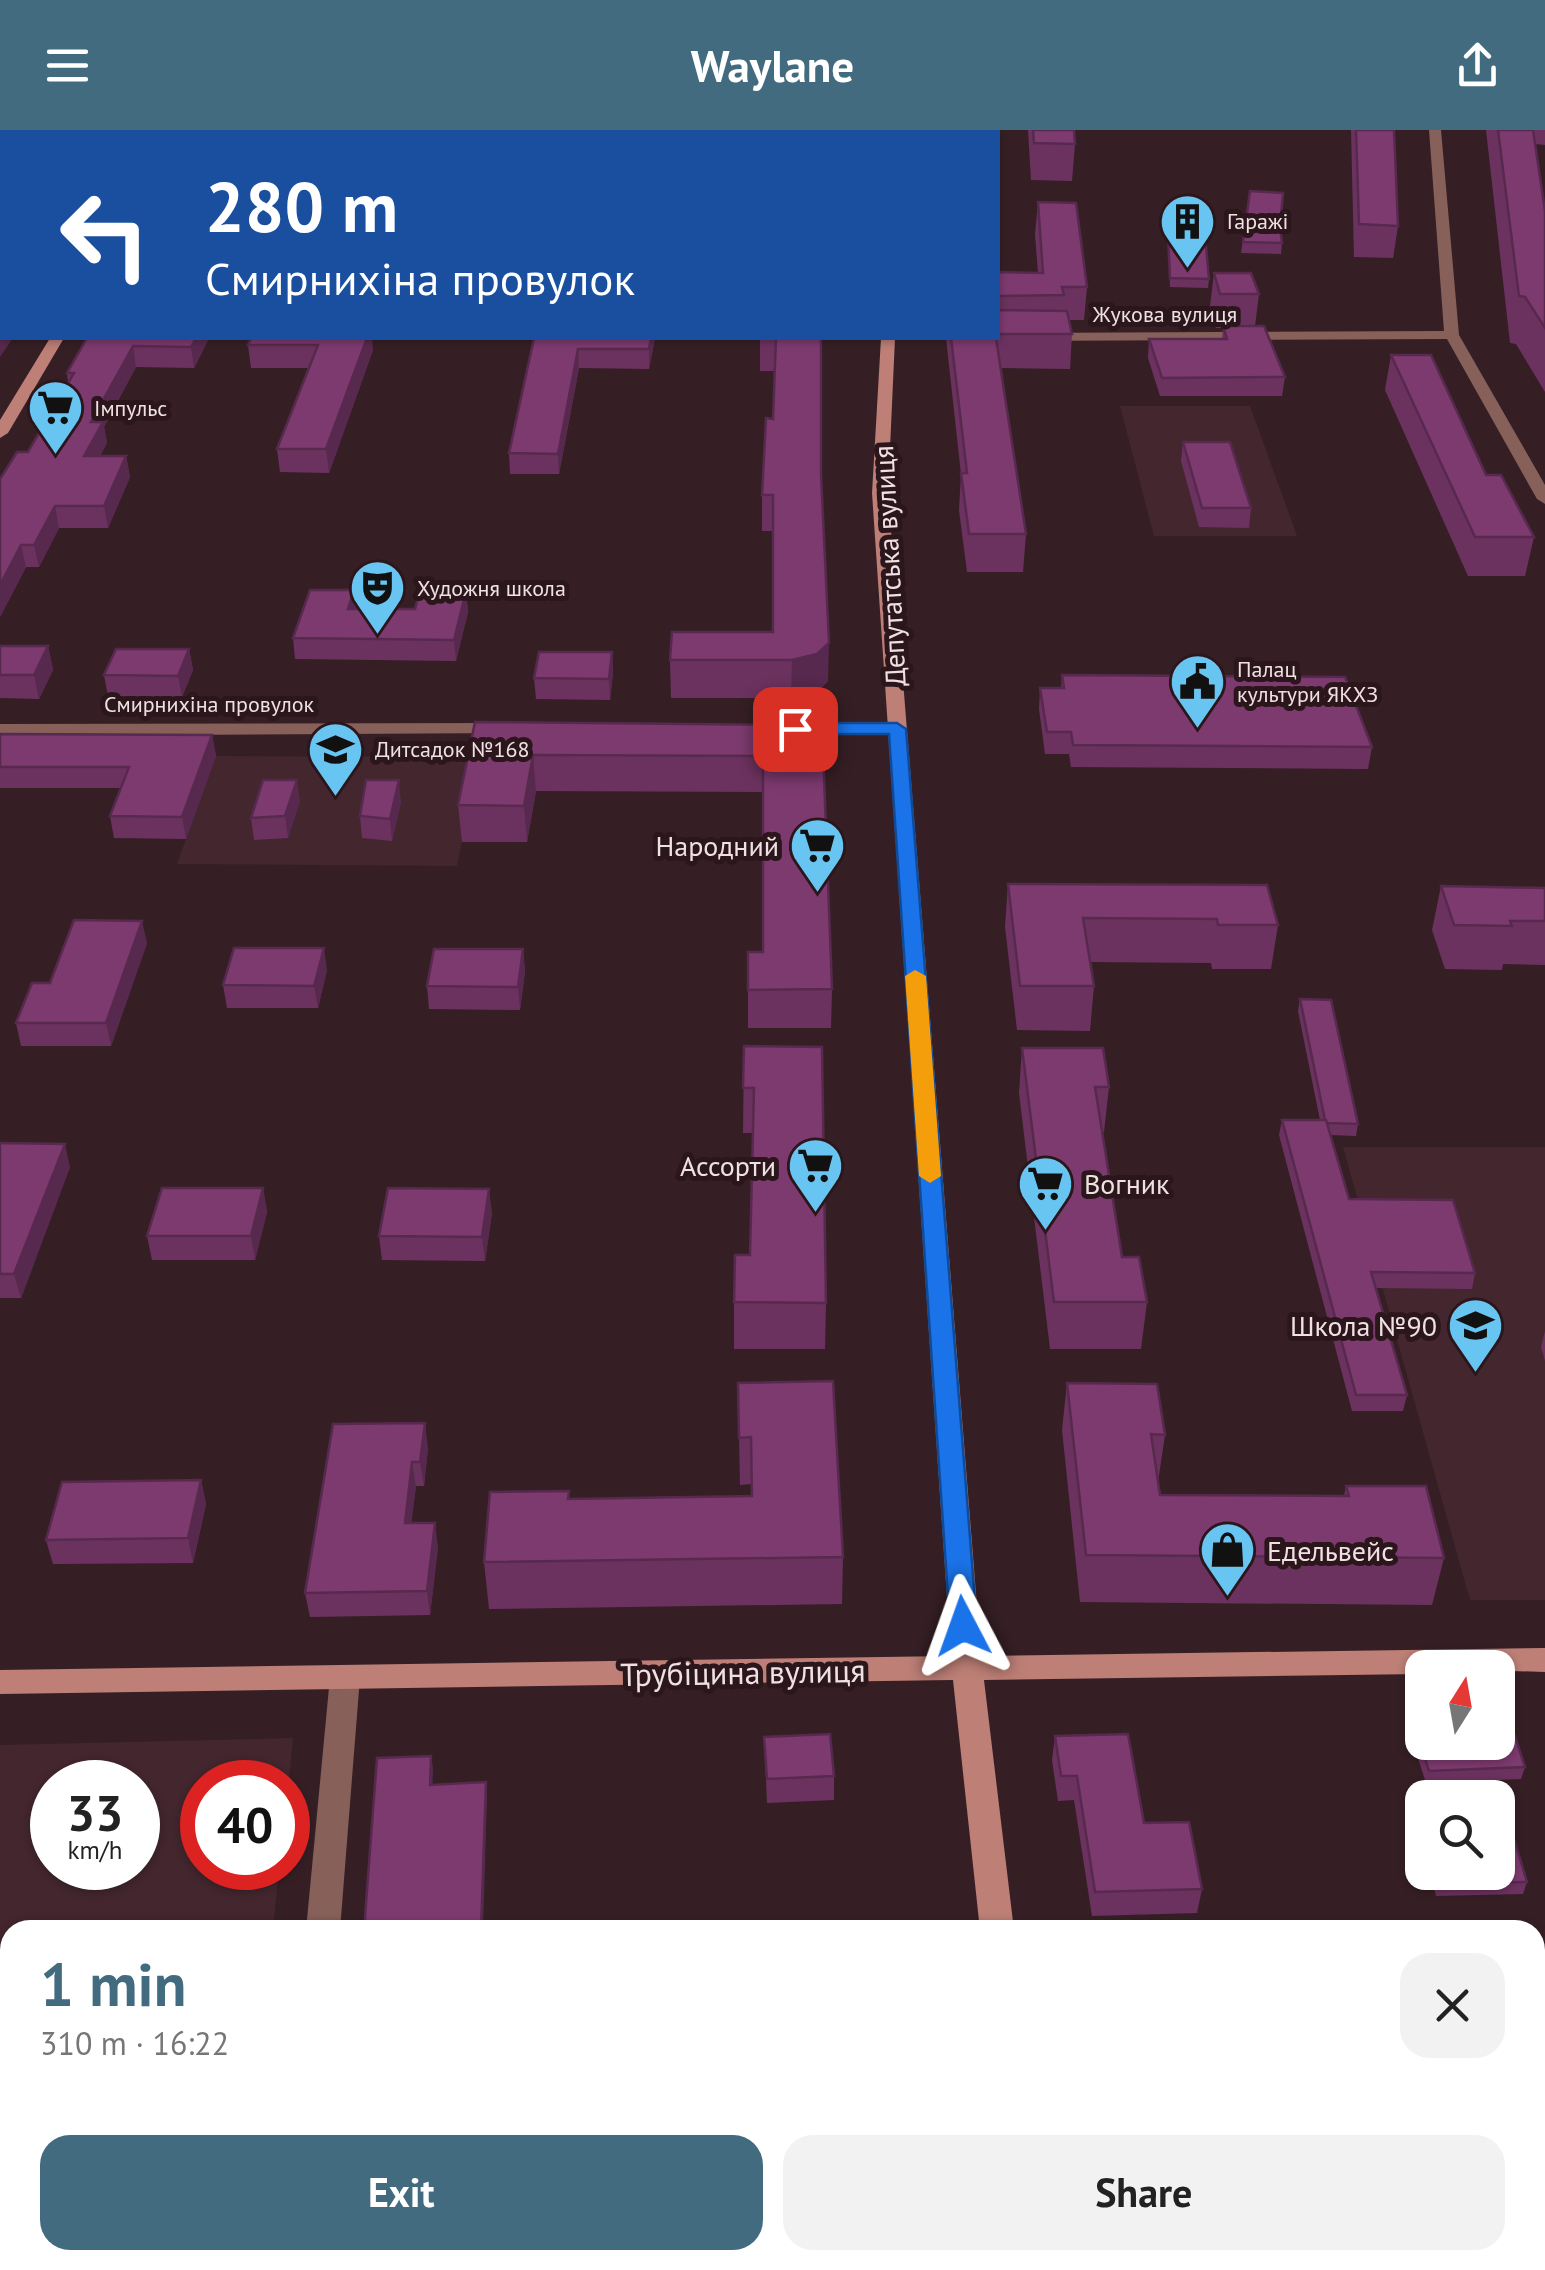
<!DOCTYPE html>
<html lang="en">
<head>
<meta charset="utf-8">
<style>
  :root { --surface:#fff; --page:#f2f2f2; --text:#222; --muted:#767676; --accent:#426b7f }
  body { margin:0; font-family:"PT Sans",sans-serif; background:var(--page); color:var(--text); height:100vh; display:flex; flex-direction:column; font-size:38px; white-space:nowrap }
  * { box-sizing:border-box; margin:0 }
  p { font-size:32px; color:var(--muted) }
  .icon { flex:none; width:55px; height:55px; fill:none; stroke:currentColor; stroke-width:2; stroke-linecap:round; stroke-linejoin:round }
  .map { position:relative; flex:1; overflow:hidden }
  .details { position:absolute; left:0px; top:1790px; width:1545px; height:350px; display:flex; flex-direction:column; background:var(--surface); border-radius:30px 30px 0 0; box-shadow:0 2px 8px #0004 }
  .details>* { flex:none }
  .top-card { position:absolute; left:0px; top:0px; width:1000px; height:210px; box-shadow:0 2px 8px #0004; background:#1a4fa0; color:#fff; overflow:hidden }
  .needle { width:65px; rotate:11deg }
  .fabs { position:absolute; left:1405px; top:1520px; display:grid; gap:20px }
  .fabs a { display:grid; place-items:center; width:110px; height:110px; border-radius:20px; background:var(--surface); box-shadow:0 2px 8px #0004; font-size:50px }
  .speed { position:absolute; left:30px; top:1630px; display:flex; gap:20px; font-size:50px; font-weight:700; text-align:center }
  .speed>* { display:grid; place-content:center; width:130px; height:130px; border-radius:50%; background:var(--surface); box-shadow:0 2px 8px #0004; line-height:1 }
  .speed small { font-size:25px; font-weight:400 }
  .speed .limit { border:15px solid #d22; background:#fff; color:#111 }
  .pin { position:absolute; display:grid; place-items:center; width:85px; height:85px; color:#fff; margin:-42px; border-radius:20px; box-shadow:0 5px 15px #0006 }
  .me { position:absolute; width:110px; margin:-55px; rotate:356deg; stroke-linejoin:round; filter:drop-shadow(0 0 8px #0008) }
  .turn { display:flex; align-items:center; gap:35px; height:210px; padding:0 40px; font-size:45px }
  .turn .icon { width:130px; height:130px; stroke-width:2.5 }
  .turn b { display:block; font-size:70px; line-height:85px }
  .round { display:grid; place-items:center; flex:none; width:105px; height:105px; border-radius:30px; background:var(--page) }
  .summary { display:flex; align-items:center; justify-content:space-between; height:170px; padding:0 40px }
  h1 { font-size:60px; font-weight:800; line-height:75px; color:var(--accent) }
  .action { display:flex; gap:20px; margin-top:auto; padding:20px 40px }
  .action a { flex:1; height:115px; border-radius:30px; background:var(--accent); color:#fff; font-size:40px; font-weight:800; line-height:115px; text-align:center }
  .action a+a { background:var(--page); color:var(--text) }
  header { display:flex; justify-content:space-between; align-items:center; height:130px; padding:0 40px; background:var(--accent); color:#fff; font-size:45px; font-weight:800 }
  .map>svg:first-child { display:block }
</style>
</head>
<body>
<header><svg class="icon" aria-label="menu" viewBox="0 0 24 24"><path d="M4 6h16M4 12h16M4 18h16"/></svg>Waylane<svg class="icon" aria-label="share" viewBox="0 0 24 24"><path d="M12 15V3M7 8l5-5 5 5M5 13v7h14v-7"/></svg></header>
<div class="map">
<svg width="1545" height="2140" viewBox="0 0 1545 2140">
  <rect width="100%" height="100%" fill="#351f25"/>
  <g fill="#43262e" fill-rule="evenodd">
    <polygon points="1120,276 1250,276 1297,406 1154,406"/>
    <polygon points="216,626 479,627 457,736 177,734"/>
    <polygon points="1343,1017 1545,1017 1545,1470 1470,1470"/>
    <path d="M293,1608L288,1660V1652H202V1738H279L273,1800H10V2130H238L237,2140H0V1615ZM52,1652H138V1738H52Z"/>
  </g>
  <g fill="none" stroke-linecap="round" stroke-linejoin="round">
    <g fill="#87605a" fill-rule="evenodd">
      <polygon points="1429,0 1441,0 1459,205 1545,355 1545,374 1537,369 1447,209 998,211 991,208 998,208 998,203 1444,201"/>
      <polygon points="505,593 515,599 512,603 0,606 0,594"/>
      <polygon points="765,593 897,593 907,599 897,605 758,603 758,595"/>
      <polygon points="345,1535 356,1538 360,1547 340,1800 306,1800 330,1547 334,1538"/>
      <polygon points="277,2130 315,2130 314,2140 276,2140"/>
    </g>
    <g fill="#bd7f76" fill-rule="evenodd">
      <rect x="899" y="0" width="12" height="2"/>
      <polygon points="50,208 64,208 8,303 0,308 0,290"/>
      <polygon points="881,208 895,208 888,363 981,1526 1545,1518 1545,1542 1422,1538 1422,1544 984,1550 1014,1800 980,1800 953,1550 0,1564 0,1540 951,1526 872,363"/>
      <polygon points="1016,2130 1054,2130 1055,2140 1017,2140"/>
    </g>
  </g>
  <g fill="#6c325f">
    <polygon points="1028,0 1074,0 1075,14 1072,51 1031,50"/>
    <polygon points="1351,0 1394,0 1398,96 1393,128 1354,127"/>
    <polygon points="1486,0 1545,0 1545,15 1535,14 1545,81 1545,262 1516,214 1510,213"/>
    <rect x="0" y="10" width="2" height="56"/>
    <polygon points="1250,61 1280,97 1282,113 1281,124 1241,123"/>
    <polygon points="1038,72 1087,157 1084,190 1069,190 1072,204 1070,239 1001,238 1026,404 1023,442 967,442 959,380 961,344 946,208 998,208 998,142 1038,143 1035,104"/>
    <polygon points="1168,105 1209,149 1208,158 1170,157"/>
    <polygon points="1214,143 1259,164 1255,196 1285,247 1282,266 1160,266 1148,228 1149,209 1222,209 1223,198 1216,198 1210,176"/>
    <polygon points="87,208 209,208 194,238 136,237 104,297 107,313 100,326 126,326 130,347 108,398 59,398 39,437 26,437 0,487 28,322 68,252 67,243"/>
    <polygon points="251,208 373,220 329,343 280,342 277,319 309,238 251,238 248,215"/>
    <polygon points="534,208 655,208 649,239 579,238 559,344 510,344 509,323"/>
    <polygon points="760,208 821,208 821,345 828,551 817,562 791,568 671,568 670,530 773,502 773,401 762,401 762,365 773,289 775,241 760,241"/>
    <polygon points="1391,225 1534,407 1525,446 1468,446 1385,260"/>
    <polygon points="1183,312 1251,378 1249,398 1199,397 1181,331"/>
    <polygon points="354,460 356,479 415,479 466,461 468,482 456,531 295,529 293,508"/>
    <polygon points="0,516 48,516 53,540 39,569 0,568"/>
    <polygon points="189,519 193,540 182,567 108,566 104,545"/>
    <polygon points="612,522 613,543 610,570 536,569 534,548"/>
    <polygon points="1062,545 1372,617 1368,639 1071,637 1069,624 1045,624 1039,579 1040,558 1061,558"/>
    <polygon points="475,592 782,595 832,859 831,898 748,898 748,860 763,822 763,662 536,661 527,712 462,712 458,675"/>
    <polygon points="0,604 212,605 216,626 186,709 114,708 110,686 121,658 0,658"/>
    <polygon points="300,671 288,708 254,710 251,688"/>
    <polygon points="401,672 392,711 362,708 360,686"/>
    <polygon points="1008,754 1278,795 1271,839 1212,839 1211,833 1090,832 1094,856 1090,901 1017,900 1005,797"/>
    <polygon points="1441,756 1545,758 1545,835 1503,834 1502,840 1445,839 1432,800"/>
    <polygon points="147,813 111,916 21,916 16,893 50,853"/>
    <polygon points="523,819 525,842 520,880 429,879 427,856"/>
    <polygon points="327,840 318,878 227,878 223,855"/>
    <polygon points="1300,869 1358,994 1356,1006 1331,1005 1349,1069 1475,1143 1472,1159 1375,1158 1407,1265 1403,1281 1352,1281 1279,1005 1282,990 1320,990 1298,881"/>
    <polygon points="744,916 826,1173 825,1219 734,1219 734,1172 750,1125 753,1003 743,1003"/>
    <polygon points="1022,918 1109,957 1104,1002 1102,1002 1122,1127 1147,1172 1141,1219 1050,1219 1019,963"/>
    <polygon points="0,1013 70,1037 21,1168 0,1168"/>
    <polygon points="263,1058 267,1082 255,1130 152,1130 147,1106"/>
    <polygon points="492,1083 485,1131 382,1130 379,1106"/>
    <polygon points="1545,1201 1545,1231 1541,1217"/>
    <polygon points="738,1253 843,1427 842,1474 489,1479 484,1432 569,1369 752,1366 752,1354 740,1355"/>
    <polygon points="1067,1253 1165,1305 1158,1352 1160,1365 1344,1366 1346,1356 1444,1428 1432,1475 1080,1472 1062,1300"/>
    <polygon points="333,1294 428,1318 424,1356 416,1356 411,1393 438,1417 430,1485 310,1487 305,1463"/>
    <polygon points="201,1350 206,1374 193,1433 53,1434 46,1410"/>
    <polygon points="1415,1597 1525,1637 1521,1649 1426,1653 1412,1610"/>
    <polygon points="1055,1606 1144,1693 1202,1759 1197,1783 1092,1786 1074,1670 1058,1671 1052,1630"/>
    <polygon points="764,1607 834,1646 834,1670 767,1673"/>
    <polygon points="1430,1742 1498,1742 1527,1752 1523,1764 1436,1766"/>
    <polygon points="1545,1922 1545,1979 1535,1980 1535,1923"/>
    <polygon points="748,2130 856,2130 749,2136"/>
  </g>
  <g fill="#58294e">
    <polygon points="134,0 149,0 147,2 133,2"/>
    <polygon points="2,197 2,208 13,208 0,227 0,201"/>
    <polygon points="196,208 209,208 194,238 191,217"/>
    <polygon points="367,208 372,208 373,220 329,343 326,319"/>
    <polygon points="651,208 655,208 649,239 649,219"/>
    <polygon points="133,216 136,237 104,297 107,313 88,348 84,326 91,292"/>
    <polygon points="578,219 579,238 559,344 558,324"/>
    <polygon points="126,326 130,347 108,398 104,376"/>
    <polygon points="55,376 59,398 39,437 34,415"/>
    <polygon points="21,415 26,437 0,487 0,455"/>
    <polygon points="354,460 357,480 348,479"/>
    <polygon points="466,461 468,482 456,531 454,510"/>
    <polygon points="829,513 828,551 817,562 791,568 792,530"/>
    <polygon points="48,516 53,540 39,569 34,545"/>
    <polygon points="189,519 193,540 182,567 178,546"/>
    <polygon points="612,522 613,543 610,570 609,549"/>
    <polygon points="212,605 216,626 186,709 182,687"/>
    <polygon points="533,625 536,661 527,712 524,676"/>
    <polygon points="297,650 300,671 288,708 285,686"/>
    <polygon points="399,650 401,672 392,711 390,689"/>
    <polygon points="142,791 147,813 111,916 106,893"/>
    <polygon points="324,818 327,840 318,878 314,856"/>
    <polygon points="523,819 525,842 520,880 518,857"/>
    <polygon points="65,1014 70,1037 21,1168 14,1144"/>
    <polygon points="263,1058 267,1082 255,1130 251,1106"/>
    <polygon points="489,1059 492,1083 485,1131 482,1107"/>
    <polygon points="425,1293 428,1318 424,1356 420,1332"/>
    <polygon points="412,1332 416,1356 408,1418 405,1393"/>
    <polygon points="201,1350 206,1374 193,1433 188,1408"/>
    <polygon points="435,1393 438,1417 430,1485 427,1461"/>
    <polygon points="431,1626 433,1638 432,1667 430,1655"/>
    <polygon points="486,1652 487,1665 483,1800 481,1800"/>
  </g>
  <g fill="#7d3a6f" stroke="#58294e" stroke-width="2.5">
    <polygon points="88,0 134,0 133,2 86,2"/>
    <polygon points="214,0 249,0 247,2 212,2"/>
    <polygon points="403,0 440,0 439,2 402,2"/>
    <polygon points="566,0 603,0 602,2 565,2"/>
    <rect x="806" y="0" width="34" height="2"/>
    <rect x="946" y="0" width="39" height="2"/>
    <polygon points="1033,0 1074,0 1075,14 1034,13"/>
    <polygon points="1356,0 1394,0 1398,96 1359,94"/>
    <polygon points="1498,0 1533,0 1545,81 1545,198 1525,167 1519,166"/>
    <rect x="0" y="10" width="2" height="37"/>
    <polygon points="1250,61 1283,63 1280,97 1282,113 1243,112"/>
    <polygon points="1038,72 1076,73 1087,157 1062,157 1064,165 1000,166 998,167 998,142 1043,143"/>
    <polygon points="1168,105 1205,106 1209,149 1170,148"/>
    <polygon points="2,137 2,197 0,201 0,141"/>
    <polygon points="1214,143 1251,143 1259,164 1220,164"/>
    <polygon points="998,180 1067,181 1072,204 998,204"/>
    <polygon points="1223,196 1264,196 1285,247 1162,248 1149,209 1227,209"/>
    <polygon points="87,208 196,208 191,217 133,216 91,292 103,292 84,326 126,326 104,376 55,376 34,415 21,415 0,455 0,349 17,322 28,322 74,243 67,243"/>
    <polygon points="251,208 367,208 326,319 277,319 318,215 248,215"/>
    <polygon points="534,208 651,208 649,219 578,219 558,324 509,323"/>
    <polygon points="776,208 821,208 821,345 829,513 817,524 792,530 670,530 672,502 773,502 773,365 762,365 766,288 773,289"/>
    <polygon points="951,208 996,208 1026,404 969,404 961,343 967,343"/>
    <polygon points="1391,225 1431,225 1486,345 1501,345 1534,407 1475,407"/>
    <polygon points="1183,312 1230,312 1251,378 1202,378"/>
    <polygon points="310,460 354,460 348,479 415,479 420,461 466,461 454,510 293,508"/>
    <polygon points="0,516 48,516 34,545 0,545"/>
    <polygon points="116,519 189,519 178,546 104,545"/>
    <polygon points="539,522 612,522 609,549 534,548"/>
    <polygon points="1062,545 1345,547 1372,617 1073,615 1071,602 1047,602 1040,558 1064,558"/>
    <polygon points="475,592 782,595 809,601 818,607 823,620 832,859 748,860 748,822 763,822 763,626 533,625 524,676 458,675"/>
    <polygon points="0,604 212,605 182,687 110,686 129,637 0,637"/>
    <polygon points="263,650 297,650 285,686 251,688"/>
    <polygon points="366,650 399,650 390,689 360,686"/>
    <polygon points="1008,754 1267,755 1278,795 1218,795 1217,789 1083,788 1094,856 1020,856"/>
    <polygon points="1441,756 1545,758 1545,791 1510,791 1512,796 1454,795"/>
    <polygon points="74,790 142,791 106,893 16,893 32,853 50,853"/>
    <polygon points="234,818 324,818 314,856 223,855"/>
    <polygon points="434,819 523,819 518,857 427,856"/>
    <polygon points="1300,869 1331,870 1358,994 1327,993 1325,990"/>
    <polygon points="744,916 822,917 826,1173 734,1172 735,1125 750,1125 754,958 743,958"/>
    <polygon points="1022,918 1103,918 1109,957 1095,957 1122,1127 1139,1127 1147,1172 1054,1172"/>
    <polygon points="1282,990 1326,990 1349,1069 1453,1070 1475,1143 1371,1142 1407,1265 1356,1265"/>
    <polygon points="0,1013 65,1014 14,1144 0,1144"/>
    <polygon points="162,1058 263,1058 251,1106 147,1106"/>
    <polygon points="388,1058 489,1059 482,1107 379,1106"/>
    <polygon points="833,1251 843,1427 484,1432 490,1362 569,1361 568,1369 752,1366 751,1307 739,1308 738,1253"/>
    <polygon points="1067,1253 1157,1254 1165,1305 1151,1304 1160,1365 1349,1366 1346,1356 1426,1356 1444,1428 1086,1425"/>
    <polygon points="425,1293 420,1332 412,1332 405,1393 435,1393 427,1461 305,1463 333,1294"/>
    <polygon points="201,1350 188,1408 46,1410 62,1352"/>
    <polygon points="1498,1594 1511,1594 1525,1637 1429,1641 1415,1597 1422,1597 1422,1612 1498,1612"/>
    <polygon points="830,1604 834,1646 767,1649 764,1607"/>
    <polygon points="1128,1604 1144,1693 1189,1692 1202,1759 1095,1762 1077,1646 1061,1646 1055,1606"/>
    <polygon points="431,1626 430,1655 486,1652 481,1800 364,1800 377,1628"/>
    <polygon points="1498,1699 1511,1699 1527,1752 1440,1754 1436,1742 1498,1742"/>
    <polygon points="1545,1922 1545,1968 1535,1968 1535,1923"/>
    <polygon points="333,2130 408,2130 408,2140 332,2140"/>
  </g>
  <polygon fill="#1a73e8" stroke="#114b97" stroke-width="2.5" points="897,593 906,599 977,1496 973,1503 963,1507 954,1503 950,1496 889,604 795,604 786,599 795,593"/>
  <polygon fill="#f59e0b" points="915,840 926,846 941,1046 930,1053 919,1046 905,846"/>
  <defs>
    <symbol id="building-pin" viewBox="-11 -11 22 30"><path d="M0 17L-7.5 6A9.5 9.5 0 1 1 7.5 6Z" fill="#68c4f0" stroke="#2b161c"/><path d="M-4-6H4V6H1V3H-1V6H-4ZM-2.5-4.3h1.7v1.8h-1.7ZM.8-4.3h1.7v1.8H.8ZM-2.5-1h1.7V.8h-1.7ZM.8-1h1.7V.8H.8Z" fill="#111"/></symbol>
    <symbol id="supermarket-pin" viewBox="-11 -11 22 30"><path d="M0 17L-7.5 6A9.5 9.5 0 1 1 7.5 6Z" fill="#68c4f0" stroke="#2b161c"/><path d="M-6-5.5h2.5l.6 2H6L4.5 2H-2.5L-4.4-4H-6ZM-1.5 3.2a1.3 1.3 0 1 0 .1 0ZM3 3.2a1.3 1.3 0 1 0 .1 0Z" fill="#111"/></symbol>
    <symbol id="theatre-pin" viewBox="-11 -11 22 30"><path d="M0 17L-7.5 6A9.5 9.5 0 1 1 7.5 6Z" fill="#68c4f0" stroke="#2b161c"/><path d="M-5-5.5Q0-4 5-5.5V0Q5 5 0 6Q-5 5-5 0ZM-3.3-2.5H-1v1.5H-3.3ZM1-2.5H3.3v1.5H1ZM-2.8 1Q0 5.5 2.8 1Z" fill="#111"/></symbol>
    <symbol id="civic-pin" viewBox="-11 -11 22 30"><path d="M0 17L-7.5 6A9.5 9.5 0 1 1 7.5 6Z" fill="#68c4f0" stroke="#2b161c"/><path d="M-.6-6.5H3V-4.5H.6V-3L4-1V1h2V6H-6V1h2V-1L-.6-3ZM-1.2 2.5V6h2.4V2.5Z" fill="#111"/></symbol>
    <symbol id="school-pin" viewBox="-11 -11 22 30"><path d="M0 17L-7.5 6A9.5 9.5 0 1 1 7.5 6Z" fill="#68c4f0" stroke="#2b161c"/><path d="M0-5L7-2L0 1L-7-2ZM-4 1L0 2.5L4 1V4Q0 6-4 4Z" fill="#111"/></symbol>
    <symbol id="shop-pin" viewBox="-11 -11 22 30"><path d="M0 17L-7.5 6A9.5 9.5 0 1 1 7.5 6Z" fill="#68c4f0" stroke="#2b161c"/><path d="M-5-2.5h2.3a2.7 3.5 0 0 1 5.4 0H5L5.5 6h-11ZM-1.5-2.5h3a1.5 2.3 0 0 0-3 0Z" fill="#111"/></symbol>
  </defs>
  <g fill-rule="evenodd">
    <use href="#building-pin" x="1156" y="60" width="63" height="86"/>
    <use href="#supermarket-pin" x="24" y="246" width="63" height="86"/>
    <use href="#theatre-pin" x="346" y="426" width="63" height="86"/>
    <use href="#civic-pin" x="1166" y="520" width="63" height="86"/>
    <use href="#school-pin" x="304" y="588" width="63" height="86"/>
    <use href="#supermarket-pin" x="786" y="684" width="63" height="86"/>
    <use href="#supermarket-pin" x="784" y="1004" width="63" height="86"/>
    <use href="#supermarket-pin" x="1014" y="1022" width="63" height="86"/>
    <use href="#school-pin" x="1444" y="1164" width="63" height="86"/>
    <use href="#shop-pin" x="1196" y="1388" width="63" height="86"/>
  </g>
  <g text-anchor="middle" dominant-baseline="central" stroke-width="10" stroke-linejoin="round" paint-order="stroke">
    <g font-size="22" fill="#efe0e3" stroke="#2b161c" text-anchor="start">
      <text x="1227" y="91">Гаражі</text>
      <text x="94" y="278">Імпульс</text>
      <text x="417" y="458">Художня школа</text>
      <text x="1237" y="539">Палац<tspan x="1237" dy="25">культури ЯКХЗ</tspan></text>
      <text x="375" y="619">Дитсадок №168</text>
    </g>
    <g font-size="22" fill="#efe0e3" stroke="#2b161c">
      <text x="1165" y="184">Жукова вулиця</text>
      <text x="209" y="574">Смирнихіна провулок</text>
    </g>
    <g font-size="28" fill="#efe0e3" stroke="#2b161c">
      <text transform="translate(889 436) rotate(-93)">Депутатська вулиця</text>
    </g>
    <g font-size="28" fill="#efe0e3" stroke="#2b161c" text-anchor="end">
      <text x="779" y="715">Народний</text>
      <text x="776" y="1035">Ассорти</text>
      <text x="1084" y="1053" text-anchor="start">Вогник</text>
      <text x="1437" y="1195">Школа №90</text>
      <text x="1267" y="1420" text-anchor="start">Едельвейс</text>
    </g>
    <g font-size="32" fill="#efe0e3" stroke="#2b161c">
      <text transform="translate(743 1542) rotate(-1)">Трубіцина вулиця</text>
    </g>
  </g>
</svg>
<div class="fabs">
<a><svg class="needle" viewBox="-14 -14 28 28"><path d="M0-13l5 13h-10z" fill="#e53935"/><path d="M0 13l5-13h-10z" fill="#767676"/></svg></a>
<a><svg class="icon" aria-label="search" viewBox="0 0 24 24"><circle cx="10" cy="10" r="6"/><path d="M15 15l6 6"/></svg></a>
</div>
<div class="speed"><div>33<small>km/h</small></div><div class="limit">40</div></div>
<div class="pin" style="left:795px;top:599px;background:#d93025"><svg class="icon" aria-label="arrive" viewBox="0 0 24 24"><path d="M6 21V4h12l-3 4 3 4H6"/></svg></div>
<svg class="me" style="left:963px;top:1496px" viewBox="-20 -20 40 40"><path d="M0-17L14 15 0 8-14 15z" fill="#1a73e8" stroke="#fff" stroke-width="4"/></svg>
<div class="top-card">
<div class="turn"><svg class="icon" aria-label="left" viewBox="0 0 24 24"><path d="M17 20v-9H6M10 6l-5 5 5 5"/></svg><div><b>280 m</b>Смирнихіна провулок</div></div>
</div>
<section class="details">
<div class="summary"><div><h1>1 min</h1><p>310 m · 16:22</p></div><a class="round"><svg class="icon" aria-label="close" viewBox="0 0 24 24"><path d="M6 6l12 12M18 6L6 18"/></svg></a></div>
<div class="action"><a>Exit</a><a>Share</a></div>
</section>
</div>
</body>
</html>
